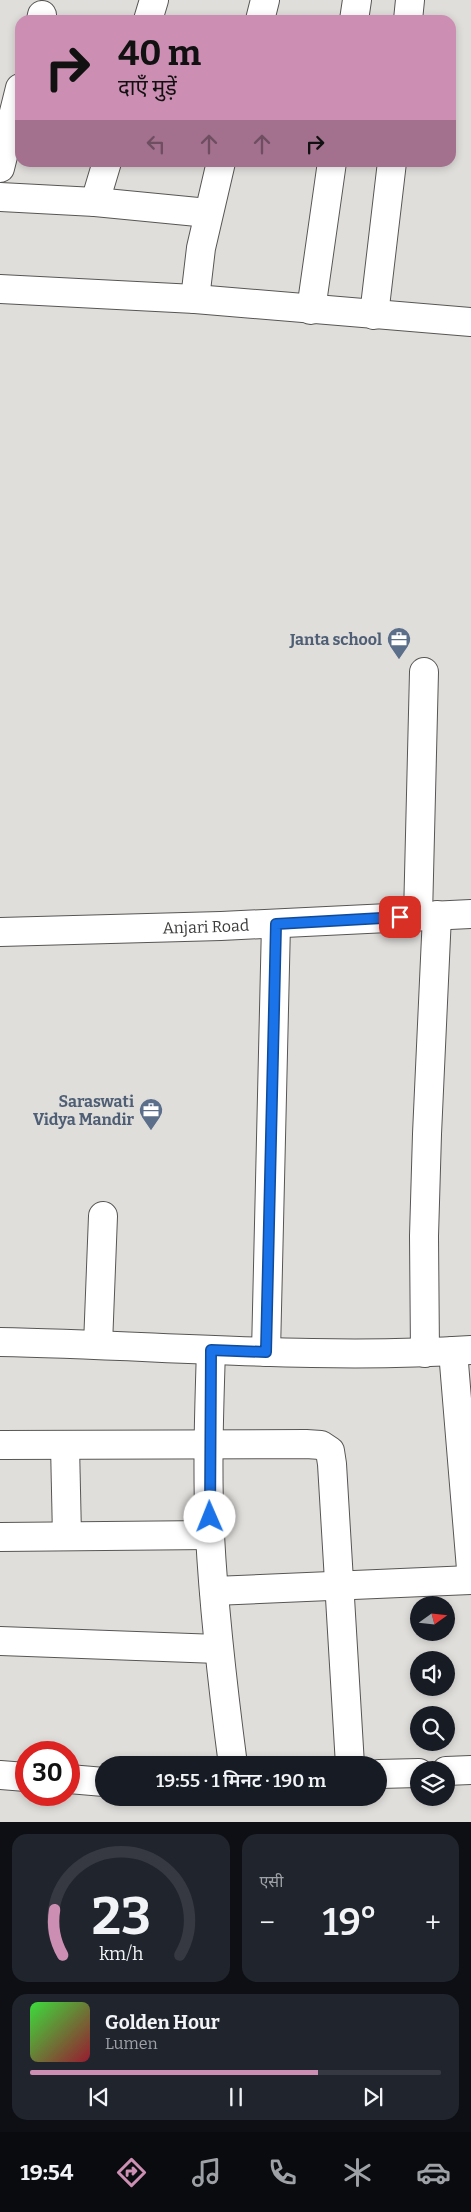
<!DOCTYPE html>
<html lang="hi">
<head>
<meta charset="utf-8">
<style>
	body { margin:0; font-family:Bitter,"Noto Sans Devanagari",serif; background:#20242c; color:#f1f3f6; height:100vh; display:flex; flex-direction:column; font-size:19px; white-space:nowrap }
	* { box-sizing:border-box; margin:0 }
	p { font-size:16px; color:#9ea1a6 }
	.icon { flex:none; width:28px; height:28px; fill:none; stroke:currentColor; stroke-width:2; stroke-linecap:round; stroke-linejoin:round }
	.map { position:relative; height:1822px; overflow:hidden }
	.drawer { display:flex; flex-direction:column; gap:12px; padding:12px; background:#0d0f14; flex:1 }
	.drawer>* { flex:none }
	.banner { position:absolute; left:15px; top:15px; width:441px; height:152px; border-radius:15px; box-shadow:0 2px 8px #0003; background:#cc8eb2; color:#111; overflow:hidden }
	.needle { width:32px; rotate:75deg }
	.controls { position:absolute; left:410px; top:1596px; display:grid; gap:10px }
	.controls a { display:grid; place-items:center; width:45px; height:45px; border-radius:50%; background:#171b24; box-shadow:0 2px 8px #0003; font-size:25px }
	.speed { position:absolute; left:15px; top:1741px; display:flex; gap:10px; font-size:25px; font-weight:700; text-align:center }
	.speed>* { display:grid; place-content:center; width:65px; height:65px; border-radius:50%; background:#171b24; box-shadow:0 2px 8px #0003; line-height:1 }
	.speed .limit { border:8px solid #d22; background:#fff; color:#111 }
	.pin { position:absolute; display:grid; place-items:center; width:42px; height:42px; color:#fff; margin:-21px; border-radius:10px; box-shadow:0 2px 8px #0006 }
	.me { position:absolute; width:55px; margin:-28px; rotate:359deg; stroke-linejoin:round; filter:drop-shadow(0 0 4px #0008) }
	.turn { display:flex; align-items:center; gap:18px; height:105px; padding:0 20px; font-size:22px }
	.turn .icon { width:65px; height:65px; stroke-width:2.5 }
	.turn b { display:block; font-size:35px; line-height:42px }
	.lanes { display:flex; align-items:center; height:48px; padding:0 20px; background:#0003; justify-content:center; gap:25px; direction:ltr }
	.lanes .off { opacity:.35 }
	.big { font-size:38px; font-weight:600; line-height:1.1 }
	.drawer .card { flex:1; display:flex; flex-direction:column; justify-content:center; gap:8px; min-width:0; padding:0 18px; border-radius:15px; background:#20242c }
	.drawer .dial { align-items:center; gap:0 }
	.dial svg { height:130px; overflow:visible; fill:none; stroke:#363941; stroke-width:7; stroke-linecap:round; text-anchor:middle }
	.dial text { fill:#f1f3f6; stroke:none }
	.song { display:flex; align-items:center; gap:15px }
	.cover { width:60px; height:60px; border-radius:8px; background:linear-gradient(135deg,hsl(120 70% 55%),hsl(350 70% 35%)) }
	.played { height:5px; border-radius:2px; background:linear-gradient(90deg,#cc8eb2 70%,#363941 70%) }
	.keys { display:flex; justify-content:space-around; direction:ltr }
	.heat { display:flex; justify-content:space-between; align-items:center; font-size:28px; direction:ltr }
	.drawer .tiles { flex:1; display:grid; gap:12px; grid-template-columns:1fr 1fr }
	.card:last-child { grid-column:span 2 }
	.trip { position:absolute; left:95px; top:1756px; width:292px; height:50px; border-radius:25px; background:#171b24; box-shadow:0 2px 8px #0003; font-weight:600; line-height:50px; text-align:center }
	.menu { display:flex; height:80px; justify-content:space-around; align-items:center; background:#090b0e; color:#9ea1a6 }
	.menu .icon { width:35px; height:35px }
	.menu .on { color:#cc8eb2 }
	.menu b { font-size:22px; color:#f1f3f6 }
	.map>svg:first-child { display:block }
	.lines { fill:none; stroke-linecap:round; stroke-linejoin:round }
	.minor-casing { stroke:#585654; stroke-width:30 }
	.minor { stroke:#fff; stroke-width:28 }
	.route-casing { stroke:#114b97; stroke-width:12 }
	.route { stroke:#1a73e8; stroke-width:9 }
	.labels { text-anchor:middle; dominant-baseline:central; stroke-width:5; stroke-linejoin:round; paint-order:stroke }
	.service-label { font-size:16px; font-weight:bold; fill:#4e5e75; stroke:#e0dedb; text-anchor:end }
	.street-label { font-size:16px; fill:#3a3a39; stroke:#e0dedb }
</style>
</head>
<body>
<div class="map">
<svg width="471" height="1822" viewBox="0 0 471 1822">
	<rect width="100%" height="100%" fill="#e0dedb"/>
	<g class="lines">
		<!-- minor casing -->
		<g class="minor-casing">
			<g id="minor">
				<polyline points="41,20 42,15"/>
				<polyline points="148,20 154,0"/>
				<polyline points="260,20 265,0"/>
				<polyline points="354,20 357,0"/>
				<polyline points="408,20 410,0"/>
				<polyline points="0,168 20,88"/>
				<polyline points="0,197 95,202 208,213"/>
				<polyline points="95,202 107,162"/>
				<polyline points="0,289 195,299 471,322"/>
				<polyline points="195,299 201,248 221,162"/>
				<polyline points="311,310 332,162"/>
				<polyline points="374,315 392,162"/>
				<polyline points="418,916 424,672"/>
				<path id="s1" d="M0,932L221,926L471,914"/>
				<path d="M0,1342C157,1345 314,1360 471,1350"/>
				<polyline points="98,1345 103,1216"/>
				<path d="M211,1350C209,1411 207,1473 210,1535C214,1612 223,1689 233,1765"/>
				<polyline points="453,1351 471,1569"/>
				<polyline points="266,1352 276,924"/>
				<polyline points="425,1353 424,1236 427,1134 437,915"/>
				<polyline points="0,1445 306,1444 321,1445 330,1451 332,1464 350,1765"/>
				<polyline points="65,1445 67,1536"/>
				<polyline points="0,1537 210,1535"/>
				<polyline points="214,1591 471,1580"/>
				<polyline points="0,1641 218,1649"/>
				<polyline points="446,1771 471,1770"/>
				<polyline points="379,1774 419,1773"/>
				<polyline points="0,1775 26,1777"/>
				<polyline points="69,1779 104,1782"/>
			</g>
		</g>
		<!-- minor -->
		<use href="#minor" class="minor"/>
	</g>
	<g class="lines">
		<!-- route casing -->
		<g class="route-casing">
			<polyline id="route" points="210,1517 211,1350 266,1352 276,924 400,917"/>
		</g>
		<!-- route -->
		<use href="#route" class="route"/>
	</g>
	<!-- icons -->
	<defs>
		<g id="office-pin" transform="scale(1.25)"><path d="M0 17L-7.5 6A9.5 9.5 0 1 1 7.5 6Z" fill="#5c6f8a" stroke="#e0dedb"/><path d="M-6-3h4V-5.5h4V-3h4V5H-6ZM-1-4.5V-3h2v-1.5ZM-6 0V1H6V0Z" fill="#fff"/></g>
	</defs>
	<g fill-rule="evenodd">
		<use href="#office-pin" x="399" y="639"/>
		<use href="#office-pin" x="151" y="1110"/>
	</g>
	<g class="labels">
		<!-- service labels -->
		<g class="service-label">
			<text x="382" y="639">Janta school</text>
			<text x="134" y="1101">Saraswati<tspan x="134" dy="18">Vidya Mandir</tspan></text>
		</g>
		<!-- street labels -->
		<g class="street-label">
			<text stroke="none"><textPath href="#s1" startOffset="206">Anjari Road</textPath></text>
		</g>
	</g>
</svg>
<div class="controls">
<a><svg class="needle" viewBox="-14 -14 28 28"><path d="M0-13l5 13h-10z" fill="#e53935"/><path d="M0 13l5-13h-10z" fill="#9ea1a6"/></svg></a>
<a><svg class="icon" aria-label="sound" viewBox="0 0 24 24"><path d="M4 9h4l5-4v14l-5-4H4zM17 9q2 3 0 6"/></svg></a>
<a><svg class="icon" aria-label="search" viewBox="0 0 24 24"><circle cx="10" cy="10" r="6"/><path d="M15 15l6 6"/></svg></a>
<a><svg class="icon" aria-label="layers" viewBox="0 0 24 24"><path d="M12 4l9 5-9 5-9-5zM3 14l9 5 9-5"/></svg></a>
</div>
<div class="speed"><div class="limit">30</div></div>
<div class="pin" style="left:400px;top:917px;background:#d93025"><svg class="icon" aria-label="arrive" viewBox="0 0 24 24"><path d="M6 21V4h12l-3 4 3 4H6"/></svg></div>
<svg class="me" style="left:210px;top:1517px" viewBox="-20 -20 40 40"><circle r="19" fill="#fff"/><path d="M0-13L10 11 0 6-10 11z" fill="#1a73e8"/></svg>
<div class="trip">19:55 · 1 मिनट · 190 m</div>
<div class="banner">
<div class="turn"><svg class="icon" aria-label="right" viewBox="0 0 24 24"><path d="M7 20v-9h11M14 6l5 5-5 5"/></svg><div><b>40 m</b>दाएँ मुड़ें</div></div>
<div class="lanes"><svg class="icon off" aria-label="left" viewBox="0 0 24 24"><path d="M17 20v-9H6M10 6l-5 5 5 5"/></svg><svg class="icon off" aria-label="ahead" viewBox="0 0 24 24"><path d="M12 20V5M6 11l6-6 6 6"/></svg><svg class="icon off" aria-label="ahead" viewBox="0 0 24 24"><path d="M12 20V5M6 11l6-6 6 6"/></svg><svg class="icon" aria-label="right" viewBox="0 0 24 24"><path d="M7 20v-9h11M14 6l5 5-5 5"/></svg></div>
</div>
</div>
<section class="drawer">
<div class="tiles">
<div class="card dial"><svg viewBox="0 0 100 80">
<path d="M14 69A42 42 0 1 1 86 69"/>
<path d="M14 69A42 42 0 0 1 9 41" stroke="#cc8eb2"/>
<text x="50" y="56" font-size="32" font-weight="700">23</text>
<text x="50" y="72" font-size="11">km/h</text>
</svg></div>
<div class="card"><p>एसी</p>
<div class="heat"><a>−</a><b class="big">19°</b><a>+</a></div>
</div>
<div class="card">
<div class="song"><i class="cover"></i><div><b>Golden Hour</b><p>Lumen</p></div></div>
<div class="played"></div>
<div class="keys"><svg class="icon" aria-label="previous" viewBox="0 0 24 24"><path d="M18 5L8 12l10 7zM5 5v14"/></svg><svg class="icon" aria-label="pause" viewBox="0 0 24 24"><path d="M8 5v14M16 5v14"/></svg><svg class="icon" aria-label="next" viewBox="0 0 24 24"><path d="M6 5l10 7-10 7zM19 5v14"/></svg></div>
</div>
</div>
</section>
<nav class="menu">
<b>19:54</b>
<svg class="icon on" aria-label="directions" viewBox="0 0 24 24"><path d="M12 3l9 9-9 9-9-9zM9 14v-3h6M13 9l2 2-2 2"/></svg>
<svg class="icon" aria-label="music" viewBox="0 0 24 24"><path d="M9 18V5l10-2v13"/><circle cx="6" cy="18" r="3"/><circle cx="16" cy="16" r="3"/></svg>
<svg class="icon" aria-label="phone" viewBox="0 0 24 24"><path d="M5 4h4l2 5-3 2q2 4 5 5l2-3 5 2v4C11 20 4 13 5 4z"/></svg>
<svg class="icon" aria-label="climate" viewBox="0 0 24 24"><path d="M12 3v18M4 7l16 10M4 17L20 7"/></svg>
<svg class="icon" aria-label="car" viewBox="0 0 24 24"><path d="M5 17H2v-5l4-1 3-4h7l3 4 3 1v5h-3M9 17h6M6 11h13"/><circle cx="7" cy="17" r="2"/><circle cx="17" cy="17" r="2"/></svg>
</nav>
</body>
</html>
